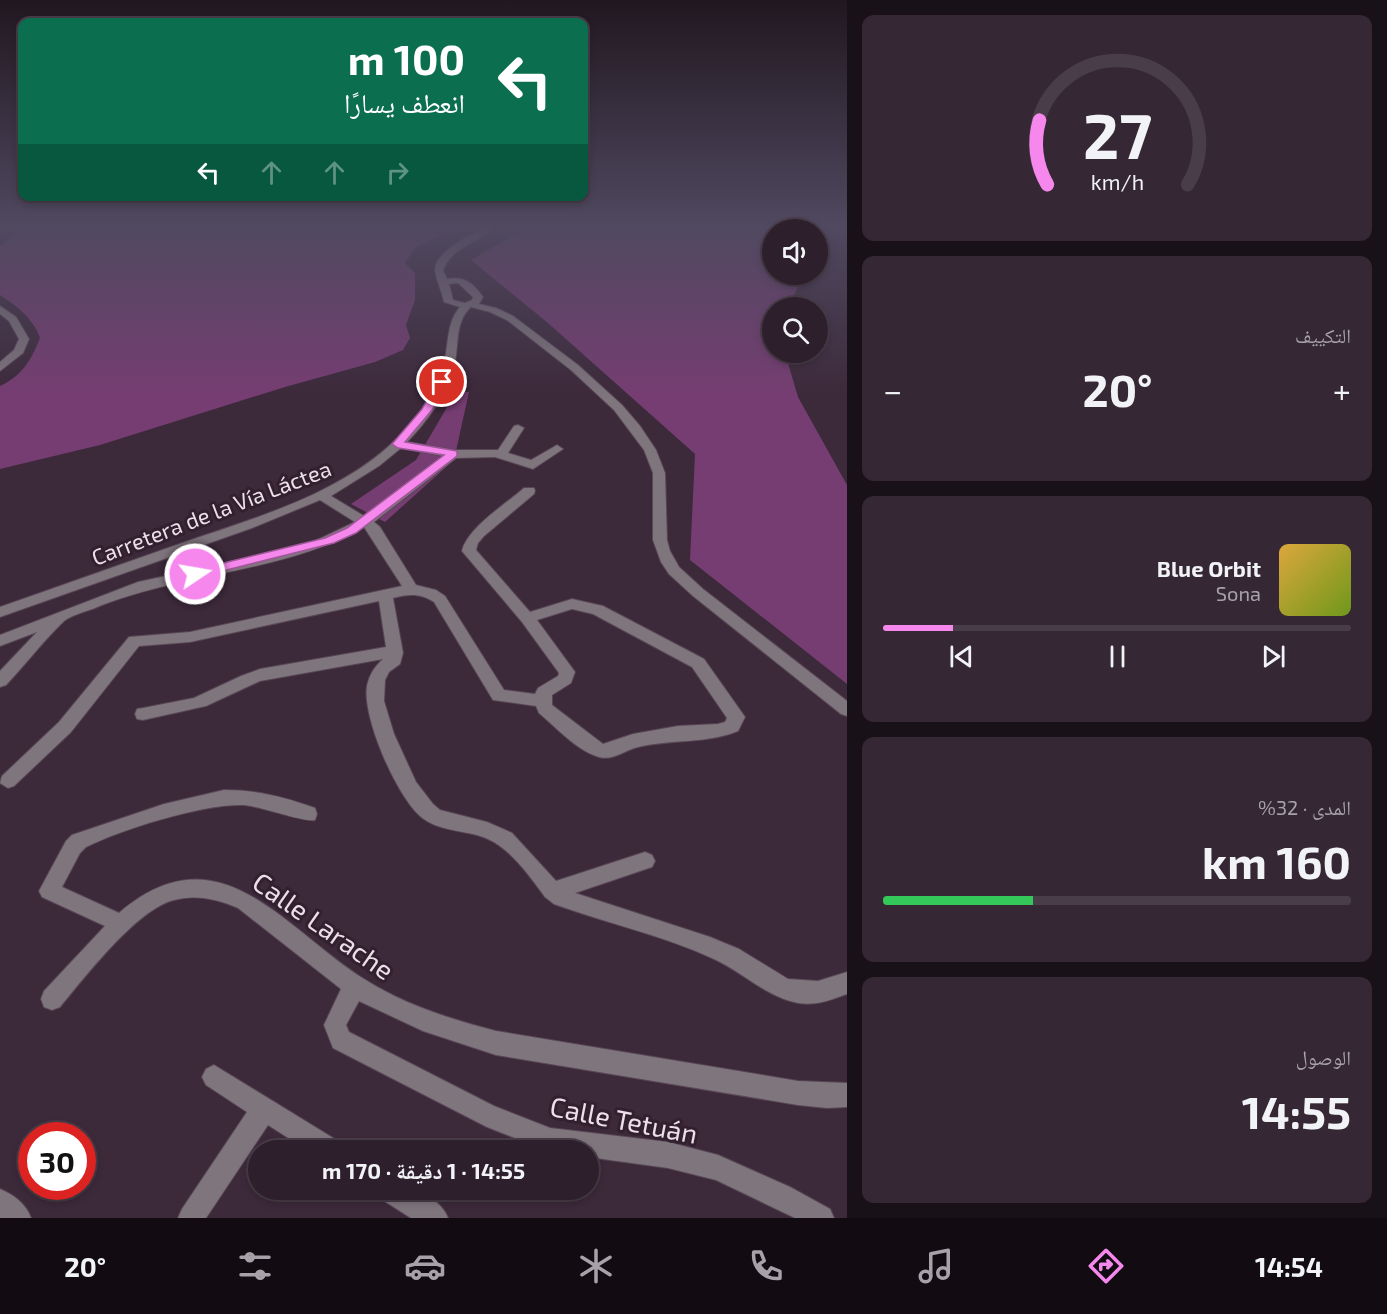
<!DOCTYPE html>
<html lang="ar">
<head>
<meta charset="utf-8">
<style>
	body { margin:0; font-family:"Exo 2","Noto Naskh Arabic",sans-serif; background:#352734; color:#f1f3f6; direction:rtl; height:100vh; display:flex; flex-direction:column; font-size:22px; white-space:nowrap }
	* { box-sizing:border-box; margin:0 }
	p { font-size:20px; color:#a7a2a9 }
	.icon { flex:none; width:33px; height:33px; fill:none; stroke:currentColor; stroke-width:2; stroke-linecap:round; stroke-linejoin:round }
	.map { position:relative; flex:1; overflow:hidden; direction:ltr }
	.drawer { display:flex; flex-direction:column; gap:15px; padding:15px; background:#191118; width:540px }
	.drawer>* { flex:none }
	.banner { position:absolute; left:18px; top:18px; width:570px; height:183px; border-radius:12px; box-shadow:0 3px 9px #0003,0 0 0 2px #483d48; direction:rtl; background:#0b6e4f; color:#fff; overflow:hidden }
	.tools { position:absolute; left:762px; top:219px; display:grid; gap:12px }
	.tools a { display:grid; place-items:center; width:66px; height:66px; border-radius:50%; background:#2d1f2c; box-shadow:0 3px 9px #0003,0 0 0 2px #483d48; font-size:30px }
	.speed { position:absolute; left:18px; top:1122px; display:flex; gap:12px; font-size:30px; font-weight:700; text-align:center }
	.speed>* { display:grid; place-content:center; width:78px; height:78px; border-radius:50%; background:#2d1f2c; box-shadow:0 3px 9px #0003,0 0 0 2px #483d48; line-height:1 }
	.speed .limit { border:9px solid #d22; background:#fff; color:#111 }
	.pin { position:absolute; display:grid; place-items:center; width:51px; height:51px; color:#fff; margin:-26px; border:3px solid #fff; border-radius:50%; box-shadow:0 2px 6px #0007 }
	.me { position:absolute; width:66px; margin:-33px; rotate:78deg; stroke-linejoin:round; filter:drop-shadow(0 0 4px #0008) }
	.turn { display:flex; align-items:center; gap:21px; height:126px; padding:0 24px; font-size:27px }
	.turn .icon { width:78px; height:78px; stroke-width:2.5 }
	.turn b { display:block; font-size:42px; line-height:51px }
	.lanes { display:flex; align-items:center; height:57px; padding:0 24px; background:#0003; justify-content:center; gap:30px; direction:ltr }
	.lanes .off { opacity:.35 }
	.big { font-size:45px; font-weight:700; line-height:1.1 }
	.drawer .card { flex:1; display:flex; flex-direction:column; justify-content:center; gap:9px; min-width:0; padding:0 21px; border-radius:12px; background:#352734 }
	.drawer .dial { align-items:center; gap:0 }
	.dial svg { height:156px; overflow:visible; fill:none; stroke:#483d48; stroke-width:7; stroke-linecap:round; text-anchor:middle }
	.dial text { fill:#f1f3f6; stroke:none }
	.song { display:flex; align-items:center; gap:18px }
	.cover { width:72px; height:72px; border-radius:9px; background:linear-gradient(135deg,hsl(40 70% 55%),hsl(80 70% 35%)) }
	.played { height:6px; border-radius:3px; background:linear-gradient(90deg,#f688ed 15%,#483d48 15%) }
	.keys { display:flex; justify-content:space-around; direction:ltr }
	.heat { display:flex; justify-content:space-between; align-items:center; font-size:33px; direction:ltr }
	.charge { height:9px; border-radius:4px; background:linear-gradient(90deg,#34c759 32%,#483d48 0) }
	.trip { position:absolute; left:248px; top:1140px; width:351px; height:60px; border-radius:30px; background:#2d1f2c; box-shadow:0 3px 9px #0003,0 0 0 2px #483d48; font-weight:700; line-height:60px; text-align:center; direction:rtl }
	.dock { display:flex; height:96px; justify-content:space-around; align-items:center; background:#120c12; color:#a7a2a9 }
	.dock .icon { width:42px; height:42px }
	.dock .on { color:#f688ed }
	.dock b { font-size:27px; color:#f1f3f6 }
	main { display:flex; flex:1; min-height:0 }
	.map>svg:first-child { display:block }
	.green { fill:#763d72 }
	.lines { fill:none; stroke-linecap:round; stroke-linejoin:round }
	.minor-casing { stroke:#584656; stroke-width:2 }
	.minor { fill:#7f757d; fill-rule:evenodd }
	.route { fill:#f688ed; stroke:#a0589a; stroke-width:1.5 }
	.labels { text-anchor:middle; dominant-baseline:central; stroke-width:6; stroke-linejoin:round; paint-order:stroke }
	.street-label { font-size:22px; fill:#ecdfea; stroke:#322030 }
	.near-street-label { font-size:27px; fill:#ecdfea; stroke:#322030 }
</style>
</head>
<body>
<main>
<section class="drawer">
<div class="card dial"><svg viewBox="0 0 100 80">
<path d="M14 69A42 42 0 1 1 86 69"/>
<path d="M14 69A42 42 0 0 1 10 36" stroke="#f688ed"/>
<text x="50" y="56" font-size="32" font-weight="700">27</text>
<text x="50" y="72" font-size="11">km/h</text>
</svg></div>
<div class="card"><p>التكييف</p>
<div class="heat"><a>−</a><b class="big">20°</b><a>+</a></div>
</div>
<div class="card">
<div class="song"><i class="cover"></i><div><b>Blue Orbit</b><p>Sona</p></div></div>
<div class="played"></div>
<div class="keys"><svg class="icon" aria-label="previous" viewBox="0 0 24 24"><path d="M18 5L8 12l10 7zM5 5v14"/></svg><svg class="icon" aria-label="pause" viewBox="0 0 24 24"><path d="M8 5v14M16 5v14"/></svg><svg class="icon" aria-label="next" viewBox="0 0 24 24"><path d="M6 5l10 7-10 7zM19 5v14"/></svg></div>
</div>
<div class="card"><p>المدى · 32%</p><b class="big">160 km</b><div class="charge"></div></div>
<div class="card"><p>الوصول</p><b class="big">14:55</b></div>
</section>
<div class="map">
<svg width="847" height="1218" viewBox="0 0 847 1218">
	<rect width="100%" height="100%" fill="#3c293a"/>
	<!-- green -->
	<g class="green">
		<path d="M11,228H456L416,247L405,263L415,273V300L406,325L410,338L403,350L375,362L285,387L100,445L0,469V386C23,375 31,360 40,338C33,318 17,306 0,295V246L16,233Z"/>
		<polygon points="525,228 826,228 818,247 818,230 772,230 772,274 804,275 788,307 772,308 772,352 785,353 798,397 847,485 847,684 690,560 695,454 548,323 471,260"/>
		<polygon points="456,392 469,392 454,460 385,522 351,504 416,460"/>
	</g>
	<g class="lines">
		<!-- minor casing -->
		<g class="minor-casing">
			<g id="minor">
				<path d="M485,228H495C477,243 453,246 443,270L447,279C465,276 473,283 483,297L479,304L496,308L513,316L578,365L622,405L640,426L656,450L665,473L667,540L670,551L679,567L703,589L847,701V716L841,714L693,596L669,574L661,562L653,540V473L644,450L614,410L571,370L507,320L490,312L471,307C453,323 460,350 453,370C444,397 427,422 407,442L453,450H498L514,426L518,425L524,428L508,453L531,460L557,445L563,449L533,469L495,457L456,458L374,522L380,527L416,585L436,590L445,596L504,690L535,694L538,688L558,676L559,673L522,622L462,551C467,528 506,504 524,488H534L535,491L534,494L484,536L478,543L476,550L530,612L572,599L603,606L704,659L745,717L738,731C707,744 671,739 638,747C625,750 613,761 599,757C576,750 557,728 539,713L536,706L493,700L434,602C420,593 409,594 393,598L403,653L400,664L389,672L385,680L384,701L394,734L416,782L433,804L440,810L487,822L512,833L556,881L645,852L652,855L655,861L652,867L575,893L710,937L739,949L788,979L818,981L847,972V994C831,1000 816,1006 798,1003C766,997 743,972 714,959C662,935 606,923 554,904L545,897C531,878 511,849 488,839C466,829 438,833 419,815C396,794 362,717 367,686C369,675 375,666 383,659L260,681L206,706L143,720L137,719L135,714L137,709L143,708L194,698L241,676L260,669L386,647L379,601L190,642L139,646L71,732L14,786L8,788L0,783L2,776L59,722L129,637L190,632L402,586L364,527C286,572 187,572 102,605C92,610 73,614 64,621C44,640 25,665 6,685L0,687V671L37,632L0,646V635L138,582L290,549L315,541L355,522L320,500L252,528L0,617V607C62,585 123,564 185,542C263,515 352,491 409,426C424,409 439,386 444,363C449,344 446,323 460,307L444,302C443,295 435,276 435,270C435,251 471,235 485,228ZM458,283L473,297L472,300L465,303L453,300L449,284ZM401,448L443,456L364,516L331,496L379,466ZM572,609L593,614L692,667L727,718L725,722L718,724L678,726L633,734L603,744L552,705V695L571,683L575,672L537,620Z"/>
				<polygon points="0,306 16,317 29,339 23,353 0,371 0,362 14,350 19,339 9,321 0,314"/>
				<path d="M224,790C257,790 284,797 315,808L317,814L315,820C305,823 261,806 243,805C202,804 123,829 86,847L80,853L62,887L119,913C219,827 283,928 364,979C405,1005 450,1019 496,1031L798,1081L847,1083V1107L827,1108L798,1105L496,1055L423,1031L359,1001L346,1025L349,1032L494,1106L550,1128L668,1142L718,1155L790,1187L830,1209L834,1218H795L716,1180L668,1168L588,1157V1150H545L487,1127L333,1048L324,1025L341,989L238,908C218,899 195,894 174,900C137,909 85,977 60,1007L52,1010L44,1007L41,999L44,991L105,926L42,897L39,891L66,841L72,835L164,804Z"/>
				<polygon points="214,1065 338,1141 342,1150 307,1150 268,1125 206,1218 178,1218 182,1209 247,1112 206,1085 202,1077 206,1069"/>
				<path d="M0,1189C14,1195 26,1204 31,1218H0Z"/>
				<path d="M377,1190C402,1187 437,1191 448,1218H411L381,1199Z"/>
			</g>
		</g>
		<!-- minor -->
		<use href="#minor" class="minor"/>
	</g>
	<!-- sky -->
	<linearGradient id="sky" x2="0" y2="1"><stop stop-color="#211720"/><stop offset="0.57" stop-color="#504960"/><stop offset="1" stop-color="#504960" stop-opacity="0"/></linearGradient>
	<rect width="847" height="398" fill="url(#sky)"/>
	<!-- route -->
	<polygon class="route" points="438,380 447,382 432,410 405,442 457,451 457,456 356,533 334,543 195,578 191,577 189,574 191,571 325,538 347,528 444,455 398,448 392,444 422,409"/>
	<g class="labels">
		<!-- street labels -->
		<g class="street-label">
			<text transform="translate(211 512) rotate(-21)">Carretera de la Vía Láctea</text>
		</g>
		<!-- near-street labels -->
		<g class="near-street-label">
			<text transform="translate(324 925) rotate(35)">Calle Larache</text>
			<text transform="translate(624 1119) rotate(11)">Calle Tetuán</text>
		</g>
	</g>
</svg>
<div class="tools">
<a><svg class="icon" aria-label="sound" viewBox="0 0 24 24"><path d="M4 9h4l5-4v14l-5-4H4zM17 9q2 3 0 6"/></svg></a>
<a><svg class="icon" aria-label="search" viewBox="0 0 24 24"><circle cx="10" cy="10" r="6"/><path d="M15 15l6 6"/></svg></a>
</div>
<div class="speed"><div class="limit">30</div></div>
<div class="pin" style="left:442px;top:382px;background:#d93025"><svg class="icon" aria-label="arrive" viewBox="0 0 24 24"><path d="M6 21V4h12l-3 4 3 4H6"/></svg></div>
<svg class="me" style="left:195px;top:574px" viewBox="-20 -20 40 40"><circle r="17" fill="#f688ed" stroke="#fff" stroke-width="3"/><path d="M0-11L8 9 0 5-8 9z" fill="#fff"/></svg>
<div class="trip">14:55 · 1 دقيقة · 170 m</div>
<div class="banner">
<div class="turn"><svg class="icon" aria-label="left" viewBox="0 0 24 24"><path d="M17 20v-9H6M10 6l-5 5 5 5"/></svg><div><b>100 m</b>انعطف يسارًا</div></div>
<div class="lanes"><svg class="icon" aria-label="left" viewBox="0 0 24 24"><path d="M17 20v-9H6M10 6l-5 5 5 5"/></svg><svg class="icon off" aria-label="ahead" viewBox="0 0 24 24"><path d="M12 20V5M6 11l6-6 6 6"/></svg><svg class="icon off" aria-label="ahead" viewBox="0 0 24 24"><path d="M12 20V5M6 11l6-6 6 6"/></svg><svg class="icon off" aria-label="right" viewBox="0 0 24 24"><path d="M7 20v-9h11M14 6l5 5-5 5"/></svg></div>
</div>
</div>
</main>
<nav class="dock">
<b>14:54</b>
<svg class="icon on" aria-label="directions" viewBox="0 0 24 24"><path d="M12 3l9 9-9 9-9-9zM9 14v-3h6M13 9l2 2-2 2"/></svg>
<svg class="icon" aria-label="music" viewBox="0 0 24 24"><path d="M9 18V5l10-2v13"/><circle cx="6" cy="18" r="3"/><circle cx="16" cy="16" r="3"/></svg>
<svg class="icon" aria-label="phone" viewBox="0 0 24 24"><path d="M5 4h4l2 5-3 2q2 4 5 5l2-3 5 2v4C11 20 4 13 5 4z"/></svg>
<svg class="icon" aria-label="climate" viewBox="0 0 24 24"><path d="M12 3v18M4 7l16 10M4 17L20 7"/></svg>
<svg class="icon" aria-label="car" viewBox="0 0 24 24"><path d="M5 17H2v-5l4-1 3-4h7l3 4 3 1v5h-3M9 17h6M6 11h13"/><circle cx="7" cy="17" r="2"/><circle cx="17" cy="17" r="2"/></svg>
<svg class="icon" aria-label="filters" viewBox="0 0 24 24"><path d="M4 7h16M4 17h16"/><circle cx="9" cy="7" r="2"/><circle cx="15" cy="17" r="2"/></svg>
<b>20°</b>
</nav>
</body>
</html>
